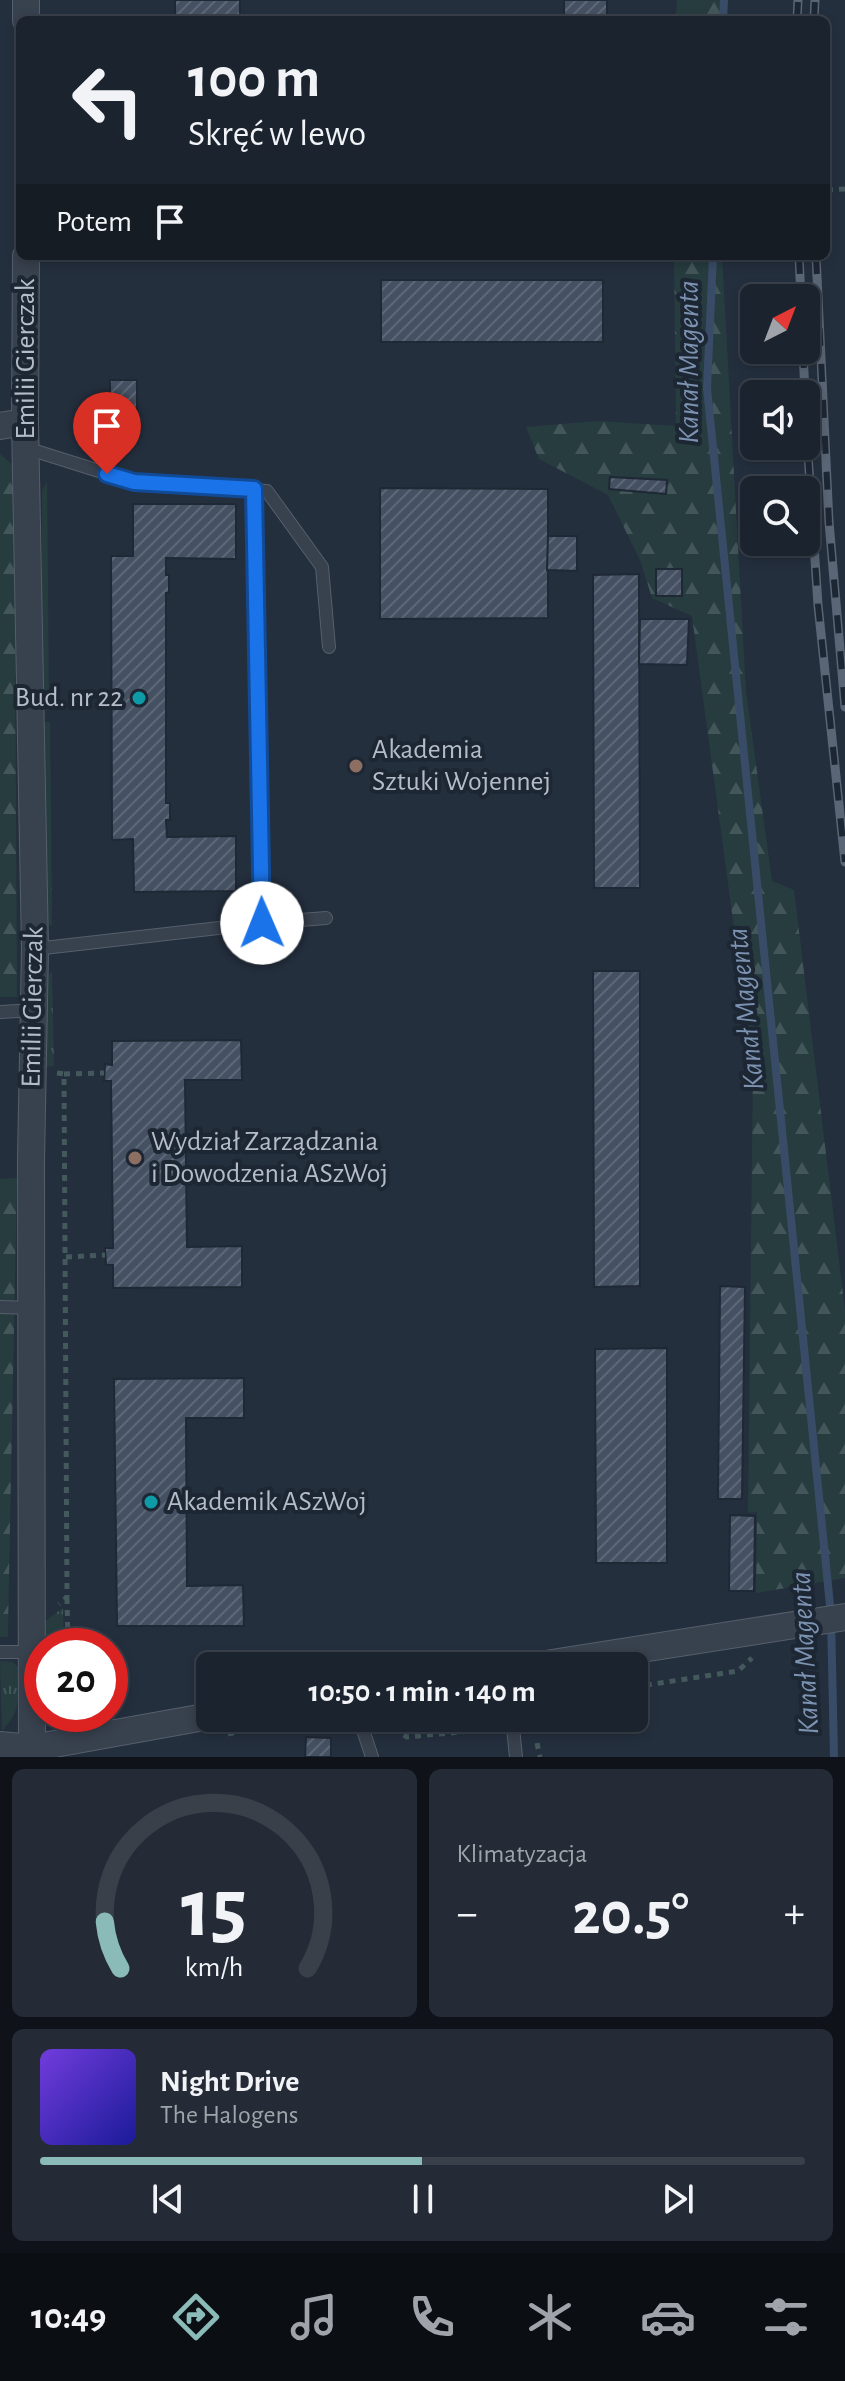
<!DOCTYPE html>
<html lang="pl">
<head>
<meta charset="utf-8">
<style>
	body { margin:0; font-family:"Alegreya Sans",sans-serif; background:#242b36; color:#f1f3f6; height:100vh; display:flex; flex-direction:column; font-size:30px; white-space:nowrap }
	* { box-sizing:border-box; margin:0 }
	p { font-size:26px; color:#a0a4aa }
	.icon { flex:none; width:44px; height:44px; fill:none; stroke:currentColor; stroke-width:2; stroke-linecap:round; stroke-linejoin:round }
	.map { position:relative; height:1757px; overflow:hidden }
	.sheet { display:flex; flex-direction:column; gap:12px; padding:12px; background:#0f1319; flex:1 }
	.sheet>* { flex:none }
	.top-card { position:absolute; left:16px; top:16px; width:814px; height:244px; border-radius:12px; box-shadow:0 4px 12px #0003,0 0 0 2px #39404a; background:#1b232e; color:#f1f3f6; overflow:hidden }
	.needle { width:52px; rotate:42deg }
	.fabs { position:absolute; left:740px; top:284px; display:grid; gap:16px }
	.fabs a { display:grid; place-items:center; width:80px; height:80px; border-radius:12px; background:#1b232e; box-shadow:0 4px 12px #0003,0 0 0 2px #39404a; font-size:40px }
	.speed { position:absolute; left:24px; top:1628px; display:flex; gap:16px; font-size:40px; font-weight:700; text-align:center }
	.speed>* { display:grid; place-content:center; width:104px; height:104px; border-radius:50%; background:#1b232e; box-shadow:0 4px 12px #0003,0 0 0 2px #39404a; line-height:1 }
	.speed .limit { border:12px solid #d22; background:#fff; color:#111 }
	.pin { position:absolute; display:grid; place-items:center; width:68px; height:68px; color:#fff; margin:-82px -34px; border-radius:50% 50% 50% 0; rotate:-45deg; box-shadow:0 0 8px #0007 }
	.pin .icon { rotate:45deg }
	.me { position:absolute; width:88px; margin:-44px; rotate:359deg; stroke-linejoin:round; filter:drop-shadow(0 0 6px #0008) }
	.turn { display:flex; align-items:center; gap:28px; height:168px; padding:0 40px; font-size:36px }
	.turn .icon { width:104px; height:104px; stroke-width:2.5 }
	.turn b { display:block; font-size:56px; line-height:68px }
	.then { display:flex; align-items:center; height:76px; padding:0 40px; background:#0003; gap:16px; font-size:30px }
	.big { font-size:60px; font-weight:700; line-height:1.1 }
	.sheet .card { flex:1; display:flex; flex-direction:column; justify-content:center; gap:12px; min-width:0; padding:0 28px; border-radius:12px; background:#242b36 }
	.sheet .dial { align-items:center; gap:0 }
	.dial svg { height:208px; overflow:visible; fill:none; stroke:#39404a; stroke-width:7; stroke-linecap:round; text-anchor:middle }
	.dial text { fill:#f1f3f6; stroke:none }
	.song { display:flex; align-items:center; gap:24px }
	.cover { width:96px; height:96px; border-radius:12px; background:linear-gradient(135deg,hsl(260 70% 55%),hsl(240 70% 35%)) }
	.played { height:8px; border-radius:4px; background:linear-gradient(90deg,#8bbbb9 50%,#39404a 50%) }
	.keys { display:flex; justify-content:space-around; direction:ltr }
	.heat { display:flex; justify-content:space-between; align-items:center; font-size:44px; direction:ltr }
	.sheet .tiles { flex:1; display:grid; gap:12px; grid-template-columns:1fr 1fr }
	.card:last-child { grid-column:span 2 }
	.trip { position:absolute; left:196px; top:1652px; width:452px; height:80px; border-radius:12px; background:#1b232e; box-shadow:0 4px 12px #0003,0 0 0 2px #39404a; font-weight:700; line-height:80px; text-align:center }
	.tab-bar { display:flex; height:128px; justify-content:space-around; align-items:center; background:#0b0e12; color:#a0a4aa }
	.tab-bar .icon { width:56px; height:56px }
	.tab-bar .selected { color:#8bbbb9 }
	.tab-bar b { font-size:36px; color:#f1f3f6 }
	.map>svg:first-child { display:block }
	.grass { fill:url(#grass-tufts) }
	.forest { fill:url(#forest-firs) }
	.lines { fill:none; stroke-linecap:round; stroke-linejoin:round }
	.stream { stroke:#394c67; stroke-width:8 }
	.building { fill:url(#building-hatch); stroke:#1f2835; stroke-width:2 }
	.service-casing { stroke:#565f6c; stroke-width:14 }
	.minor-casing { stroke:#565f6c; stroke-width:28 }
	.path { stroke:#44595c; stroke-width:5; stroke-dasharray:6 6; stroke-linecap:butt }
	.service { stroke:#38414e; stroke-width:12 }
	.minor { stroke:#38414e; stroke-width:26 }
	.rail-casing { stroke:#5a6575; stroke-width:9 }
	.rail { stroke:#1d2633; stroke-width:6; stroke-dasharray:18; stroke-linecap:butt }
	.route-casing { stroke:#114b97; stroke-width:20 }
	.route { stroke:#1a73e8; stroke-width:14 }
	.culture-dot { fill:#0f9aa8; stroke:#1d2633; stroke-width:3 }
	.education-dot { fill:#8d6e63; stroke:#1d2633; stroke-width:3 }
	.labels { text-anchor:middle; dominant-baseline:central; stroke-width:8; stroke-linejoin:round; paint-order:stroke }
	.street-label { font-size:28px; fill:#b4bcc9; stroke:#1d2633 }
	.poi-label { font-size:28px; fill:#b4bcc9; stroke:#1d2633; text-anchor:start }
	.water-label { font-size:30px; font-style:italic; fill:#7c92b1; stroke:#1d2633 }
</style>
</head>
<body>
<div class="map">
<svg width="845" height="1757" viewBox="0 0 845 1757">
	<defs>
		<pattern id="grass-tufts" width="24" height="20" patternUnits="userSpaceOnUse" patternTransform="scale(2)"><rect width="24" height="20" fill="#263c3f"/><path d="M3 7l-1-3M5 7V3M7 7l1-3M15 17l-1-3M17 17v-4M19 17l1-3" fill="none" stroke="#435659"/></pattern>
		<pattern id="forest-firs" width="22" height="20" patternUnits="userSpaceOnUse" patternTransform="scale(2)"><rect width="22" height="20" fill="#263c3f"/><path d="M5 1l3.5 6h-7zM16 11l3.5 6h-7z" fill="#435659"/></pattern>
		<pattern id="building-hatch" width="6" height="6" patternUnits="userSpaceOnUse" patternTransform="scale(2)"><rect width="6" height="6" fill="#455162"/><path d="M-1 1l2-2M0 6l6-6M5 7l2-2" fill="none" stroke="#5d6877"/></pattern>
	</defs>
	<rect width="100%" height="100%" fill="#242f3e"/>
	<!-- grass -->
	<g class="grass">
		<polygon points="47,482 49,711 42,707 42,490"/>
		<polygon points="44,722 50,722 52,926 46,923 42,725"/>
		<polygon points="52,971 54,1066 43,1067 44,981"/>
		<polygon points="63,1608 64,1646 45,1646 44,1622"/>
		<path d="M0,1661L12,1662L19,1667C19,1692 22,1712 2,1730Z"/>
		<path d="M49,1714H75L79,1724C65,1728 58,1726 49,1714Z"/>
	</g>
	<!-- forest -->
	<g class="forest">
		<polygon points="677,0 723,0 723,20 676,20"/>
		<polygon points="674,256 722,256 746,692 772,881 794,890 845,1310 845,1578 756,1593 757,1512 748,1513 753,1069 692,616 652,598 640,560 608,495 539,459 526,427 598,421 676,426"/>
		<polygon points="0,454 14,466 17,997 0,997"/>
		<polygon points="17,1178 8,1627 8,1637 0,1637 0,1179"/>
	</g>
	<g class="lines">
		<!-- stream -->
		<g class="stream">
			<polyline points="723,20 724,0"/>
			<polyline points="713,256 707,388 831,1615 834,1757"/>
		</g>
	</g>
	<!-- building -->
	<g class="building">
		<rect x="175" y="0" width="65" height="20"/>
		<rect x="564" y="0" width="43" height="20"/>
		<rect x="110" y="18" width="38" height="2"/>
		<rect x="381" y="280" width="222" height="62"/>
		<polygon points="110,380 137,380 137,409 110,408"/>
		<polygon points="610,477 667,480 666,494 609,489"/>
		<polygon points="380,488 548,489 548,618 380,619"/>
		<polygon points="133,504 236,504 236,559 166,558 166,575 169,575 169,593 166,593 166,803 170,803 170,820 166,820 167,837 236,836 236,891 134,892 133,839 112,840 111,556 133,556"/>
		<polygon points="548,536 577,536 577,571 547,570"/>
		<rect x="656" y="569" width="26" height="27"/>
		<polygon points="639,574 640,888 594,888 593,575"/>
		<polygon points="640,619 689,619 687,665 639,664"/>
		<polygon points="593,971 640,971 640,1286 594,1287"/>
		<polygon points="241,1040 242,1080 185,1080 187,1247 242,1246 242,1287 113,1288 113,1265 106,1265 105,1248 113,1248 111,1081 104,1081 105,1064 112,1065 112,1041"/>
		<polygon points="720,1286 745,1287 742,1499 718,1499"/>
		<polygon points="667,1348 667,1563 596,1563 595,1349"/>
		<polygon points="244,1378 244,1418 186,1418 187,1586 243,1585 244,1626 117,1626 114,1379"/>
		<polygon points="730,1515 755,1516 754,1591 729,1591"/>
		<polygon points="306,1737 331,1738 331,1757 305,1757"/>
	</g>
	<g class="lines">
		<!-- service casing -->
		<g class="service-casing">
			<g id="service">
				<polyline points="26,448 134,482 267,491 322,567 329,647"/>
				<polyline points="254,489 262,923"/>
				<polyline points="35,949 262,923 326,918"/>
				<polyline points="0,1012 35,1010"/>
				<polyline points="0,1307 32,1308"/>
				<polyline points="0,1652 30,1652"/>
				<polyline points="359,1718 372,1757"/>
				<polyline points="512,1718 516,1757"/>
			</g>
		</g>
		<!-- minor casing -->
		<g class="minor-casing">
			<g id="minor">
				<polyline points="26,20 26,0"/>
				<polyline points="26,256 25,422 35,949 31,1160 32,1757"/>
				<polyline points="0,426 25,422"/>
				<polyline points="533,1666 845,1617"/>
				<polyline points="0,1745 32,1748 210,1716"/>
			</g>
		</g>
		<!-- path -->
		<g class="path">
			<polyline points="827,190 845,189"/>
			<polyline points="57,1073 64,1074 67,1597 59,1604"/>
			<polyline points="64,1074 104,1073"/>
			<polyline points="66,1257 105,1255"/>
			<polyline points="67,1598 68,1646"/>
			<polyline points="634,1687 738,1671 752,1658"/>
			<polyline points="382,1726 388,1726 407,1737 471,1731 484,1718"/>
			<polyline points="228,1734 286,1722 344,1728"/>
			<polyline points="537,1743 540,1757"/>
		</g>
		<!-- service -->
		<use href="#service" class="service"/>
		<!-- minor -->
		<use href="#minor" class="minor"/>
		<!-- rail casing -->
		<g class="rail-casing">
			<g id="rail">
				<polyline points="797,20 798,0"/>
				<polyline points="814,20 815,0"/>
				<polyline points="799,256 801,298"/>
				<polyline points="816,256 829,522 845,707"/>
				<polyline points="803,350 805,394"/>
				<polyline points="806,424 818,605 845,862"/>
			</g>
		</g>
		<!-- rail -->
		<use href="#rail" class="rail"/>
	</g>
	<g class="lines">
		<!-- route casing -->
		<g class="route-casing">
			<polyline id="route" points="107,474 134,482 254,489 262,923"/>
		</g>
		<!-- route -->
		<use href="#route" class="route"/>
	</g>
	<!-- markers -->
	<g class="culture-dot">
		<circle cx="139" cy="698" r="8"/>
		<circle cx="151" cy="1502" r="8"/>
	</g>
	<g class="education-dot">
		<circle cx="356" cy="766" r="8"/>
		<circle cx="135" cy="1158" r="8"/>
	</g>
	<g class="labels">
		<!-- street labels -->
		<g class="street-label">
			<text transform="translate(26 359) rotate(-90)">Emilii Gierczak</text>
			<text transform="translate(33 1007) rotate(-89)">Emilii Gierczak</text>
		</g>
		<!-- poi labels -->
		<g class="poi-label">
			<text x="123" y="698" text-anchor="end">Bud. nr 22</text>
			<text x="372" y="750">Akademia<tspan x="372" dy="32">Sztuki Wojennej</tspan></text>
			<text x="151" y="1142">Wydział Zarządzania<tspan x="151" dy="32">i Dowodzenia ASzWoj</tspan></text>
			<text x="167" y="1502">Akademik ASzWoj</text>
		</g>
		<!-- water labels -->
		<g class="water-label">
			<text transform="translate(689 362) rotate(-90)">Kanał Magenta</text>
			<text transform="translate(746 1009) rotate(-96)">Kanał Magenta</text>
			<text transform="translate(805 1653) rotate(-93)">Kanał Magenta</text>
		</g>
	</g>
</svg>
<div class="fabs">
<a><svg class="needle" viewBox="-14 -14 28 28"><path d="M0-13l5 13h-10z" fill="#e53935"/><path d="M0 13l5-13h-10z" fill="#a0a4aa"/></svg></a>
<a><svg class="icon" aria-label="sound" viewBox="0 0 24 24"><path d="M4 9h4l5-4v14l-5-4H4zM17 9q2 3 0 6"/></svg></a>
<a><svg class="icon" aria-label="search" viewBox="0 0 24 24"><circle cx="10" cy="10" r="6"/><path d="M15 15l6 6"/></svg></a>
</div>
<div class="speed"><div class="limit">20</div></div>
<div class="pin" style="left:107px;top:474px;background:#d93025"><svg class="icon" aria-label="arrive" viewBox="0 0 24 24"><path d="M6 21V4h12l-3 4 3 4H6"/></svg></div>
<svg class="me" style="left:262px;top:923px" viewBox="-20 -20 40 40"><circle r="19" fill="#fff"/><path d="M0-13L10 11 0 6-10 11z" fill="#1a73e8"/></svg>
<div class="trip">10:50 · 1 min · 140 m</div>
<div class="top-card">
<div class="turn"><svg class="icon" aria-label="left" viewBox="0 0 24 24"><path d="M17 20v-9H6M10 6l-5 5 5 5"/></svg><div><b>100 m</b>Skręć w lewo</div></div>
<div class="then">Potem<svg class="icon" aria-label="arrive" viewBox="0 0 24 24"><path d="M6 21V4h12l-3 4 3 4H6"/></svg></div>
</div>
</div>
<section class="sheet">
<div class="tiles">
<div class="card dial"><svg viewBox="0 0 100 80">
<path d="M14 69A42 42 0 1 1 86 69"/>
<path d="M14 69A42 42 0 0 1 8 51" stroke="#8bbbb9"/>
<text x="50" y="56" font-size="32" font-weight="700">15</text>
<text x="50" y="72" font-size="11">km/h</text>
</svg></div>
<div class="card"><p>Klimatyzacja</p>
<div class="heat"><a>−</a><b class="big">20.5°</b><a>+</a></div>
</div>
<div class="card">
<div class="song"><i class="cover"></i><div><b>Night Drive</b><p>The Halogens</p></div></div>
<div class="played"></div>
<div class="keys"><svg class="icon" aria-label="previous" viewBox="0 0 24 24"><path d="M18 5L8 12l10 7zM5 5v14"/></svg><svg class="icon" aria-label="pause" viewBox="0 0 24 24"><path d="M8 5v14M16 5v14"/></svg><svg class="icon" aria-label="next" viewBox="0 0 24 24"><path d="M6 5l10 7-10 7zM19 5v14"/></svg></div>
</div>
</div>
</section>
<nav class="tab-bar">
<b>10:49</b>
<svg class="icon selected" aria-label="directions" viewBox="0 0 24 24"><path d="M12 3l9 9-9 9-9-9zM9 14v-3h6M13 9l2 2-2 2"/></svg>
<svg class="icon" aria-label="music" viewBox="0 0 24 24"><path d="M9 18V5l10-2v13"/><circle cx="6" cy="18" r="3"/><circle cx="16" cy="16" r="3"/></svg>
<svg class="icon" aria-label="phone" viewBox="0 0 24 24"><path d="M5 4h4l2 5-3 2q2 4 5 5l2-3 5 2v4C11 20 4 13 5 4z"/></svg>
<svg class="icon" aria-label="climate" viewBox="0 0 24 24"><path d="M12 3v18M4 7l16 10M4 17L20 7"/></svg>
<svg class="icon" aria-label="car" viewBox="0 0 24 24"><path d="M5 17H2v-5l4-1 3-4h7l3 4 3 1v5h-3M9 17h6M6 11h13"/><circle cx="7" cy="17" r="2"/><circle cx="17" cy="17" r="2"/></svg>
<svg class="icon" aria-label="filters" viewBox="0 0 24 24"><path d="M4 7h16M4 17h16"/><circle cx="9" cy="7" r="2"/><circle cx="15" cy="17" r="2"/></svg>
</nav>
</body>
</html>
